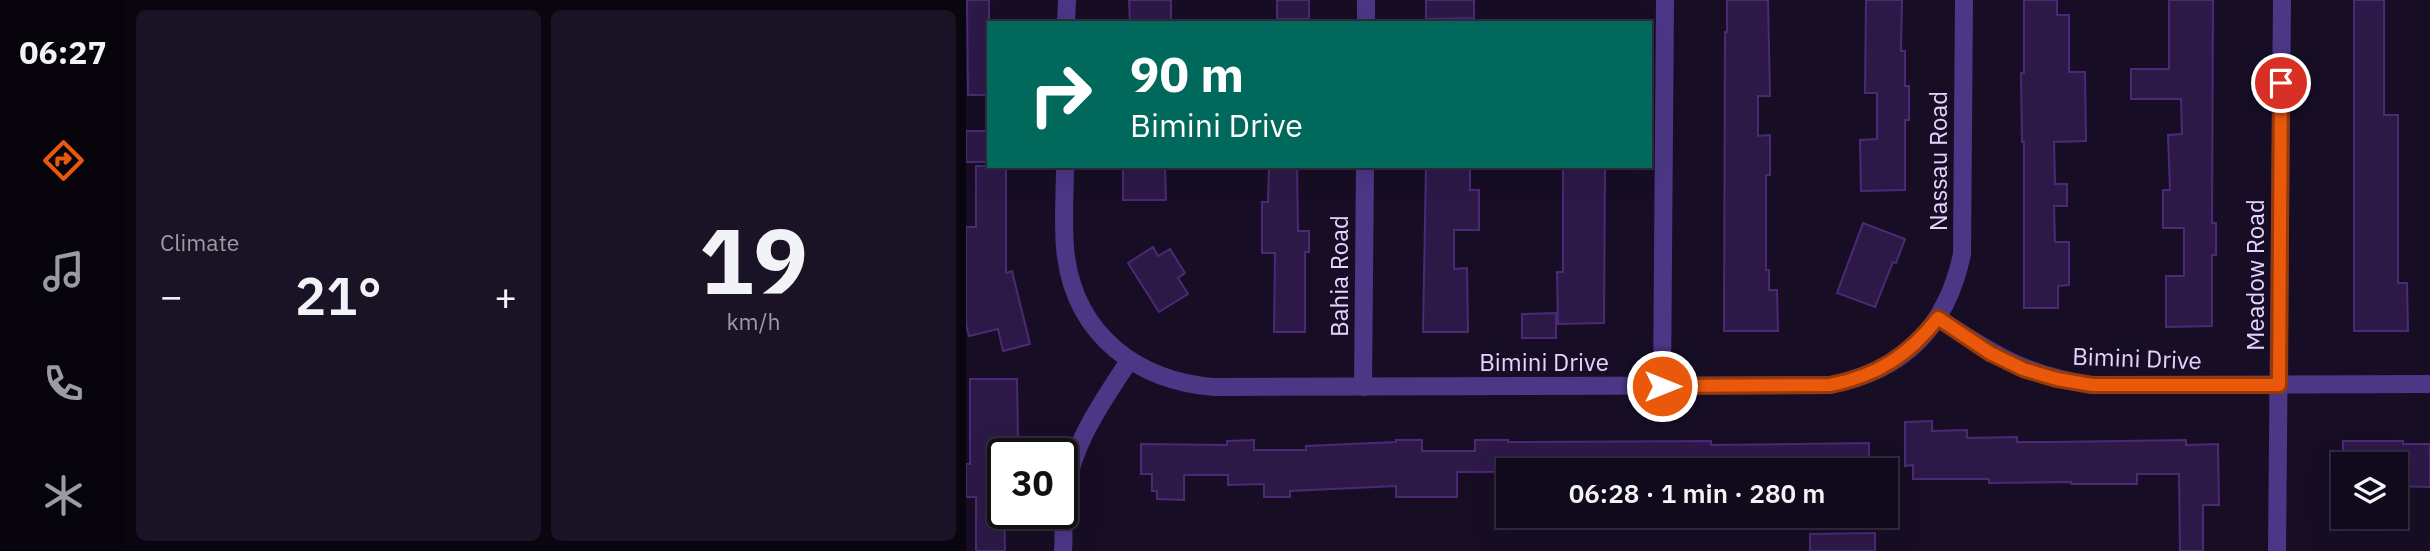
<!DOCTYPE html>
<html lang="en">
<head>
<meta charset="utf-8">
<style>
	body { margin:0; font-family:"IBM Plex Sans",sans-serif; background:#1a1325; color:#f1f3f6; height:100vh; display:flex; flex-direction:column; font-size:26px; white-space:nowrap }
	* { box-sizing:border-box; margin:0 }
	p { font-size:23px; color:#9c9aa3 }
	.icon { flex:none; width:38px; height:38px; fill:none; stroke:currentColor; stroke-width:2; stroke-linecap:round; stroke-linejoin:round }
	.map { position:relative; flex:1; overflow:hidden }
	.drawer { display:flex; flex-direction:column; gap:10px; padding:10px; background:#09060f; width:840px }
	.drawer>* { flex:none }
	.top-card { position:absolute; left:21px; top:21px; width:665px; height:147px; border-radius:0px; box-shadow:0 7px 28px #0002,0 0 0 2px #302b3b; background:#00695c; color:#fff; overflow:hidden }
	.fabs { position:absolute; left:1365px; top:452px; display:grid; gap:14px }
	.fabs a { display:grid; place-items:center; width:77px; height:77px; border-radius:0px; background:#110a1c; box-shadow:0 7px 28px #0002,0 0 0 2px #302b3b; font-size:35px }
	.speed { position:absolute; left:21px; top:438px; display:flex; gap:14px; font-size:35px; font-weight:700; text-align:center }
	.speed>* { display:grid; place-content:center; width:91px; height:91px; border-radius:50%; background:#110a1c; box-shadow:0 7px 28px #0002,0 0 0 2px #302b3b; line-height:1 }
	.speed .limit { border:4px solid #111; border-radius:10px; background:#fff; color:#111 }
	.pin { position:absolute; display:grid; place-items:center; width:60px; height:60px; color:#fff; margin:-30px; border:4px solid #fff; border-radius:50%; box-shadow:0 2px 7px #0007 }
	.me { position:absolute; width:77px; margin:-38px; rotate:90deg; stroke-linejoin:round; filter:drop-shadow(0 0 5px #0008) }
	.turn { display:flex; align-items:center; gap:24px; height:147px; padding:0 28px; font-size:32px }
	.turn .icon { width:91px; height:91px; stroke-width:2.5 }
	.turn b { display:block; font-size:49px; line-height:60px }
	.big { font-size:52px; font-weight:600; line-height:1.1 }
	.drawer .widget { flex:1; display:flex; flex-direction:column; justify-content:center; gap:10px; min-width:0; padding:0 24px; border-radius:10px; background:#1a1325 }
	.drawer .dial { align-items:center; gap:0 }
	.dial b { font-size:91px; line-height:1 }
	.heat { display:flex; justify-content:space-between; align-items:center; font-size:38px; direction:ltr }
	.drawer .tiles { flex:1; display:grid; gap:10px; grid-template-columns:repeat(2,1fr) }
	.trip { position:absolute; left:530px; top:458px; width:402px; height:70px; border-radius:0px; background:#110a1c; box-shadow:0 7px 28px #0002,0 0 0 2px #302b3b; font-weight:600; line-height:70px; text-align:center }
	main { display:flex; flex:1; min-height:0 }
	.dock { display:flex; flex-direction:column; width:126px; justify-content:space-around; align-items:center; background:#07040b; color:#9c9aa3 }
	.dock .icon { width:49px; height:49px }
	.dock .current { color:#ea580c }
	.dock b { font-size:32px; color:#f1f3f6 }
	.map>svg:first-child { display:block }
	.building { fill:#2d1948; stroke:#4a2a75; stroke-width:2 }
	.lines { fill:none; stroke-linecap:round; stroke-linejoin:round }
	.minor { stroke:#4c3787; stroke-width:18 }
	.route-casing { stroke:#983908; stroke-width:18 }
	.route { stroke:#ea580c; stroke-width:12 }
	.labels { text-anchor:middle; dominant-baseline:central; stroke-width:7; stroke-linejoin:round; paint-order:stroke }
	.street-label { font-size:24px; fill:#e2d3ff; stroke:#170e26 }
</style>
</head>
<body>
<main>
<nav class="dock">
<b>06:27</b>
<svg class="icon current" aria-label="directions" viewBox="0 0 24 24"><path d="M12 3l9 9-9 9-9-9zM9 14v-3h6M13 9l2 2-2 2"/></svg>
<svg class="icon" aria-label="music" viewBox="0 0 24 24"><path d="M9 18V5l10-2v13"/><circle cx="6" cy="18" r="3"/><circle cx="16" cy="16" r="3"/></svg>
<svg class="icon" aria-label="phone" viewBox="0 0 24 24"><path d="M5 4h4l2 5-3 2q2 4 5 5l2-3 5 2v4C11 20 4 13 5 4z"/></svg>
<svg class="icon" aria-label="climate" viewBox="0 0 24 24"><path d="M12 3v18M4 7l16 10M4 17L20 7"/></svg>
</nav>
<section class="drawer">
<div class="tiles">
<div class="widget"><p>Climate</p>
<div class="heat"><a>−</a><b class="big">21°</b><a>+</a></div>
</div>
<div class="widget dial"><b>19</b><p>km/h</p></div>
</div>
</section>
<div class="map">
<svg width="1464" height="551" viewBox="0 0 1464 551">
	<rect width="100%" height="100%" fill="#170e26"/>
	<!-- building -->
	<g class="building">
		<polygon points="1,0 23,0 23,95 2,95"/>
		<polygon points="163,0 205,0 205,23 164,23"/>
		<rect x="311" y="0" width="32" height="19"/>
		<polygon points="460,0 508,0 508,18 460,19"/>
		<polygon points="761,0 802,0 804,96 792,96 792,136 804,135 804,175 800,175 800,270 803,270 803,290 811,290 812,331 758,331 759,32 761,32"/>
		<polygon points="900,0 936,0 935,51 939,51 939,86 943,86 943,120 939,120 939,190 895,191 894,140 911,139 911,93 899,93"/>
		<polygon points="1058,0 1091,0 1091,15 1103,15 1103,72 1119,72 1120,141 1088,142 1089,184 1101,184 1101,206 1088,206 1089,242 1103,242 1103,285 1092,286 1092,308 1058,308 1058,142 1056,142 1055,73 1058,73"/>
		<polygon points="1203,0 1247,0 1246,223 1250,223 1250,255 1246,255 1246,326 1200,327 1200,276 1218,276 1218,228 1197,228 1197,190 1204,190 1202,135 1216,134 1215,99 1165,99 1165,69 1203,69"/>
		<polygon points="1388,0 1418,0 1418,115 1432,115 1432,283 1441,283 1442,331 1388,331"/>
		<rect x="0" y="131" width="23" height="31"/>
		<polygon points="10,166 40,166 40,273 46,271 64,344 37,351 32,329 3,336 0,325 0,227 10,227"/>
		<polygon points="168,166 199,166 200,200 157,200 157,168"/>
		<polygon points="303,166 331,166 332,231 343,231 343,252 339,252 339,332 308,332 309,253 296,253 296,202 302,202"/>
		<polygon points="460,166 504,166 504,190 513,190 513,230 488,230 488,269 501,268 502,332 457,332"/>
		<polygon points="597,166 639,166 638,323 592,324 591,272 597,272"/>
		<polygon points="897,223 939,239 930,263 927,262 909,307 871,293"/>
		<polygon points="187,247 192,256 204,249 219,273 212,278 222,294 193,312 162,263"/>
		<polygon points="590,313 590,338 556,338 556,314"/>
		<polygon points="4,379 51,379 52,440 37,440 39,551 10,551 10,497 0,497 0,464 4,464"/>
		<polygon points="966,421 966,431 1001,430 1001,438 1051,437 1051,442 1086,442 1220,440 1220,445 1252,444 1253,505 1237,505 1237,551 1214,551 1213,474 1171,474 1171,484 1105,484 1105,482 1023,483 1023,479 947,479 947,465 939,466 939,422"/>
		<polygon points="288,440 288,450 340,450 340,446 430,442 430,440 456,440 456,451 509,451 509,440 542,440 542,442 745,441 745,445 903,443 903,471 491,472 491,497 430,497 430,486 324,491 324,497 298,497 298,484 262,485 262,475 218,475 218,500 191,499 191,491 186,491 186,474 175,474 175,444 261,445 261,441"/>
		<polygon points="1377,441 1437,441 1437,444 1464,444 1464,487 1430,486 1430,464 1377,464"/>
		<polygon points="909,533 909,551 844,551 844,534"/>
	</g>
	<g class="lines">
		<!-- minor -->
		<g class="minor">
			<polyline points="100,23 101,0"/>
			<polyline points="400,23 400,0"/>
			<path d="M99,166C99,196 96,228 100,257C111,336 172,381 248,387L864,385C937,371 981,327 996,254L998,0"/>
			<path d="M972,318C1028,355 1059,375 1126,385L1464,384"/>
			<polyline points="696,386 699,0"/>
			<polyline points="397,387 399,166"/>
			<path d="M97,551C98,537 97,522 98,508C101,451 133,406 163,361"/>
			<polyline points="1311,551 1316,0"/>
		</g>
	</g>
	<g class="lines">
		<!-- route casing -->
		<g class="route-casing">
			<path id="route" d="M696,386L864,385C911,376 943,355 972,318L1024,353L1057,369L1091,379L1126,385H1313L1315,83"/>
		</g>
		<!-- route -->
		<use href="#route" class="route"/>
	</g>
	<g class="labels">
		<!-- street labels -->
		<g class="street-label">
			<text transform="translate(972 161) rotate(-90)">Nassau Road</text>
			<text transform="translate(1289 275) rotate(-90)">Meadow Road</text>
			<text transform="translate(373 276) rotate(-90)">Bahia Road</text>
			<text transform="translate(1171 358) rotate(2)">Bimini Drive</text>
			<text x="578" y="362">Bimini Drive</text>
		</g>
	</g>
</svg>
<div class="fabs">
<a><svg class="icon" aria-label="layers" viewBox="0 0 24 24"><path d="M12 4l9 5-9 5-9-5zM3 14l9 5 9-5"/></svg></a>
</div>
<div class="speed"><div class="limit">30</div></div>
<div class="pin" style="left:1315px;top:83px;background:#d93025"><svg class="icon" aria-label="arrive" viewBox="0 0 24 24"><path d="M6 21V4h12l-3 4 3 4H6"/></svg></div>
<svg class="me" style="left:696px;top:386px" viewBox="-20 -20 40 40"><circle r="17" fill="#ea580c" stroke="#fff" stroke-width="3"/><path d="M0-11L8 9 0 5-8 9z" fill="#fff"/></svg>
<div class="trip">06:28 · 1 min · 280 m</div>
<div class="top-card">
<div class="turn"><svg class="icon" aria-label="right" viewBox="0 0 24 24"><path d="M7 20v-9h11M14 6l5 5-5 5"/></svg><div><b>90 m</b>Bimini Drive</div></div>
</div>
</div>
</main>
</body>
</html>
